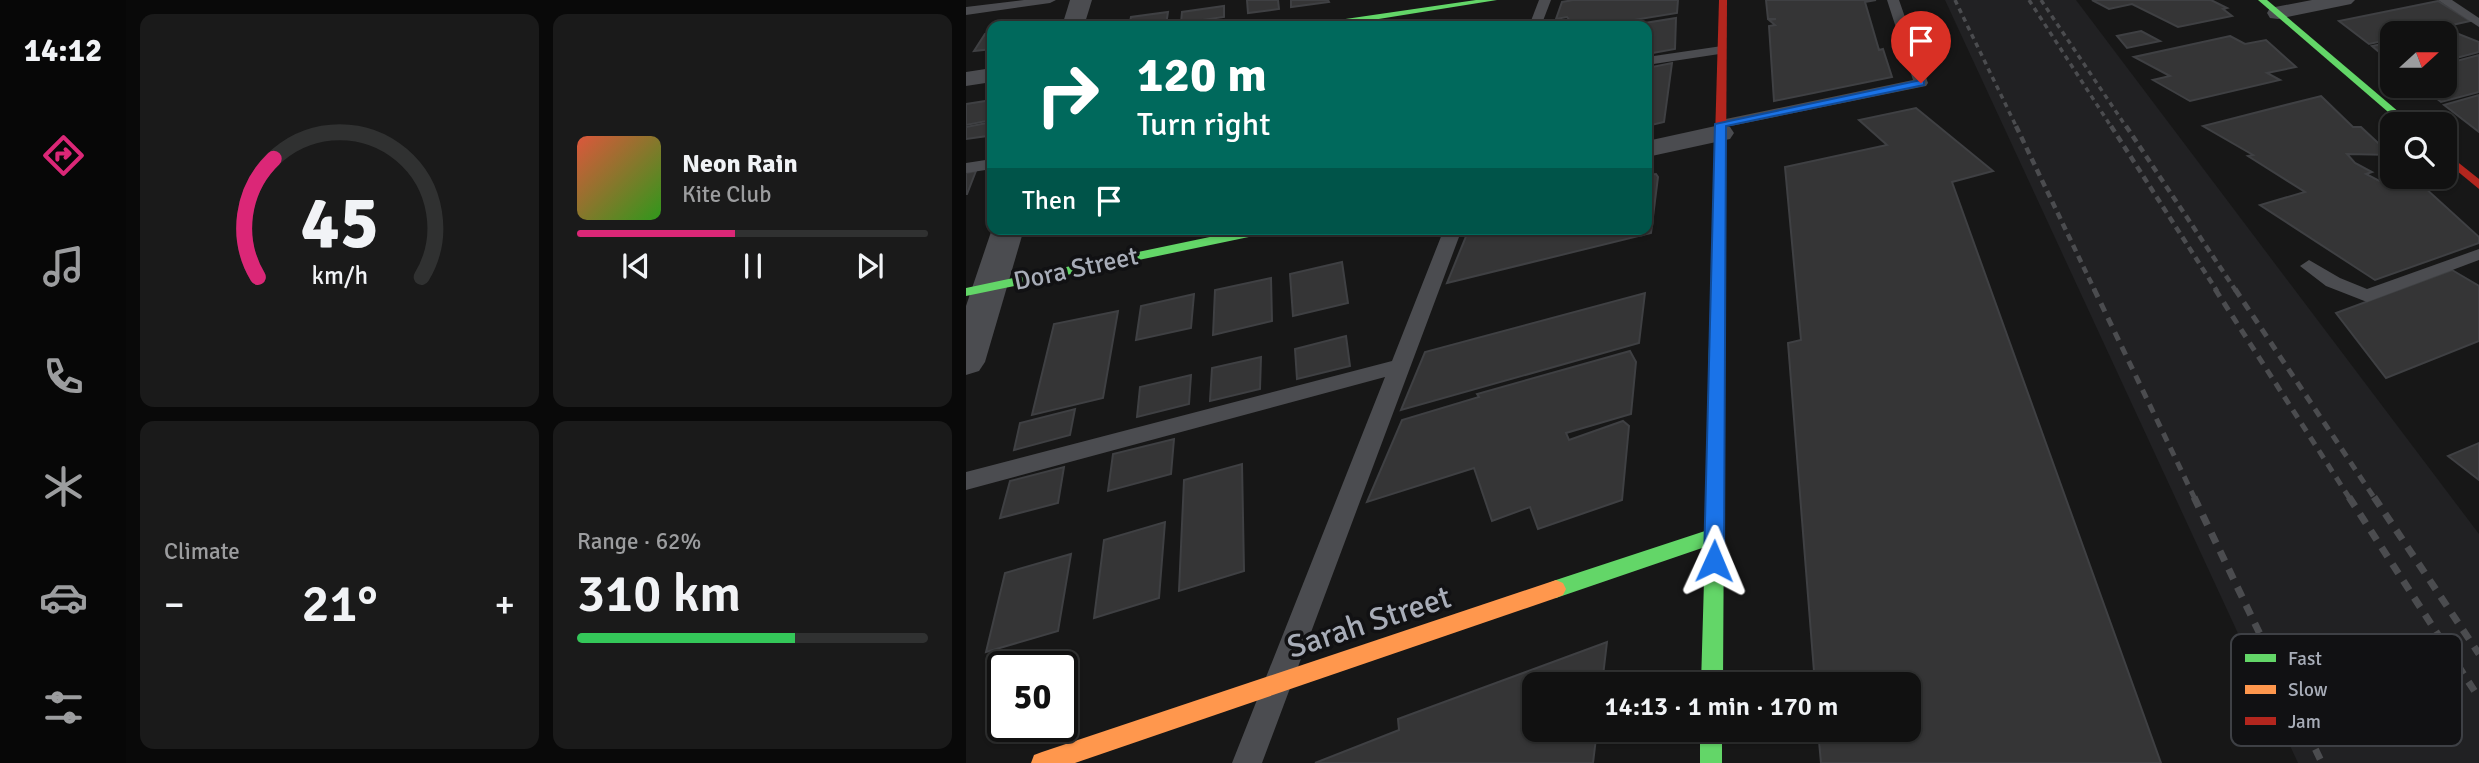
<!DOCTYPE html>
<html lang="en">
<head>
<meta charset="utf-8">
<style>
	body { margin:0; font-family:Signika,sans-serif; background:#1a1a1a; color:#f1f3f6; height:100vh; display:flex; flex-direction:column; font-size:26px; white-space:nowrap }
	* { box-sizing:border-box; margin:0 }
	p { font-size:23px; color:#9c9d9f }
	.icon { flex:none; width:38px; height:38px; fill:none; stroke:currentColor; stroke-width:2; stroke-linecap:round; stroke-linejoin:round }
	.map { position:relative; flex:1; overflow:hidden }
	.side { display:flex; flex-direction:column; gap:14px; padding:14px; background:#090909; width:840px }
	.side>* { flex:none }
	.hud { position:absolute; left:21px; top:21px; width:665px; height:214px; border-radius:14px; box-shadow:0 2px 5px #0004,0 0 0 2px #303131; background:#00695c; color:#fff; overflow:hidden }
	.needle { width:46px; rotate:69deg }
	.tools { position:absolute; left:1414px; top:21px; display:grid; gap:14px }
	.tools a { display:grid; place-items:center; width:77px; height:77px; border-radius:14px; background:#111; box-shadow:0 2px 5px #0004,0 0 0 2px #303131; font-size:35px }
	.speed { position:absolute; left:21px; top:651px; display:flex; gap:14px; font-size:35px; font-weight:700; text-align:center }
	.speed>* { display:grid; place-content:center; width:91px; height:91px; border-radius:50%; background:#111; box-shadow:0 2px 5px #0004,0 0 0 2px #303131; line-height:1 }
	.speed .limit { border:4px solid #111; border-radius:10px; background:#fff; color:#111 }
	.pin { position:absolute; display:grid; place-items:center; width:60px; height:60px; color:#fff; margin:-72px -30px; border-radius:50% 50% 50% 0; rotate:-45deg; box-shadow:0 0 7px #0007 }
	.pin .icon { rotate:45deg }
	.me { position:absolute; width:77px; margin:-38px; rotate:1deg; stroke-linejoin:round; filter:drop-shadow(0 0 5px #0008) }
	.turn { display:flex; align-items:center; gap:24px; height:147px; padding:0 35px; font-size:32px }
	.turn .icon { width:91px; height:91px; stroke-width:2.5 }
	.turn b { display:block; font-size:49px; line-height:60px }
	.then { display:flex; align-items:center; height:66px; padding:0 35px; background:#0003; gap:14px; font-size:26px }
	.big { font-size:52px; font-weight:600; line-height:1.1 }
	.side .widget { flex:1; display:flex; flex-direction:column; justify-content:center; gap:10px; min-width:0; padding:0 24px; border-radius:14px; background:#1a1a1a }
	.side .dial { align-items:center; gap:0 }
	.dial svg { height:182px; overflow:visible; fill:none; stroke:#303131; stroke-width:7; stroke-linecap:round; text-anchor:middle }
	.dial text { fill:#f1f3f6; stroke:none }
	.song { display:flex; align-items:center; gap:21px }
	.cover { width:84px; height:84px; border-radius:10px; background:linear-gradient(135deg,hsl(10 70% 55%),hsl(110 70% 35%)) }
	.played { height:7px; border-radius:4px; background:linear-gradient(90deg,#db2777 45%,#303131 45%) }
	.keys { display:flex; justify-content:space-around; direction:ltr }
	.heat { display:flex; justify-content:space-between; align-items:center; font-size:38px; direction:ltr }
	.charge { height:10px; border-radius:5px; background:linear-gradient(90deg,#34c759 62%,#303131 0) }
	.side .tiles { flex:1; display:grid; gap:14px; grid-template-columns:repeat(2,1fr) }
	.trip { position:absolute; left:556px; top:672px; width:399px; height:70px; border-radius:14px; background:#111; box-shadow:0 2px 5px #0004,0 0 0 2px #303131; font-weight:600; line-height:70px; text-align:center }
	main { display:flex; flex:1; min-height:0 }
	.dock { display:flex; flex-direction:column; width:126px; justify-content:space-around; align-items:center; background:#070707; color:#9c9d9f }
	.dock .icon { width:49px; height:49px }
	.dock .on { color:#db2777 }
	.dock b { font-size:32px; color:#f1f3f6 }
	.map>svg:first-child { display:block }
	.built { fill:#212123 }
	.building { fill:#353536; stroke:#3f4043; stroke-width:2 }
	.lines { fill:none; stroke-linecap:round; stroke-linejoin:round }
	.lane { fill:#4b4c50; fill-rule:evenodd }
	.street { fill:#4b4c50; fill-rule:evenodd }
	.fast { fill:#63d668; fill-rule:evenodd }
	.slow { fill:#ff974d; fill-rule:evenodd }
	.jam { fill:#b3261e; fill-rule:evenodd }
	.rail-far3 { stroke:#4b4c4f; stroke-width:3.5; stroke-dasharray:5 4.5; stroke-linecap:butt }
	.rail-far2 { stroke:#4b4c4f; stroke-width:4.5; stroke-dasharray:7 5; stroke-linecap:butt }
	.rail-far1 { stroke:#4b4c4f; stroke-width:5; stroke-dasharray:9 7; stroke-linecap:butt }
	.rail { stroke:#4b4c4f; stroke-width:7; stroke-dasharray:11 9; stroke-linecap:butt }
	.route { fill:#1a73e8; stroke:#114b97; stroke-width:2 }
	.labels { text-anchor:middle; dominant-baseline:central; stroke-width:7; stroke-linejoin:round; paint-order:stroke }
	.street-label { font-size:26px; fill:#a8adb8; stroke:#111113 }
	.near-street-label { font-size:32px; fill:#a8adb8; stroke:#111113 }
	.key { fill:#111113; stroke:#3e4045; stroke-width:2 }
	.key-label { font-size:19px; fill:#a8adb8 }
</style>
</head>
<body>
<main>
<nav class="dock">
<b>14:12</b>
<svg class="icon on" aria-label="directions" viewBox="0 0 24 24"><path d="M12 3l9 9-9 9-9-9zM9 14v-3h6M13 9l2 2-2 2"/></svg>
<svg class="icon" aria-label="music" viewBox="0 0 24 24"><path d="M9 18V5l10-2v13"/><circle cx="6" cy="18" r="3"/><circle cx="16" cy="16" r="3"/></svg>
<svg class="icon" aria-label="phone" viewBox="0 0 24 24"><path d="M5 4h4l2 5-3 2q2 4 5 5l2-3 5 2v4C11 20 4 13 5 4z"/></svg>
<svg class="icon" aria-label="climate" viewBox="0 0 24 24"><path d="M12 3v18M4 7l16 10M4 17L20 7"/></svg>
<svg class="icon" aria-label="car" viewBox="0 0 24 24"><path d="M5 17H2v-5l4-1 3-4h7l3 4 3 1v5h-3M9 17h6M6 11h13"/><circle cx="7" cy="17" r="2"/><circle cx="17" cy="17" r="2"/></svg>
<svg class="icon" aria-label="filters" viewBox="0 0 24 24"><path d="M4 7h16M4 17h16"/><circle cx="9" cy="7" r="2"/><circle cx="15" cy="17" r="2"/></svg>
</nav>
<section class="side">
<div class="tiles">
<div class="widget dial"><svg viewBox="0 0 100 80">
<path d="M14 69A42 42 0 1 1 86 69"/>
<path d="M14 69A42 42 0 0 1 21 17" stroke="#db2777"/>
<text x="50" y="56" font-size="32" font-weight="700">45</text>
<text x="50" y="72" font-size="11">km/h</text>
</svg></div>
<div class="widget">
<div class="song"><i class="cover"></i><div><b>Neon Rain</b><p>Kite Club</p></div></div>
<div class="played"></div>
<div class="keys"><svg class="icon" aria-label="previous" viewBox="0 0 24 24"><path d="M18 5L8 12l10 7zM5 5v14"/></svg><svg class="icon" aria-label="pause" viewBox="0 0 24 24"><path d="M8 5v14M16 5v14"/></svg><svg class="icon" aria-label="next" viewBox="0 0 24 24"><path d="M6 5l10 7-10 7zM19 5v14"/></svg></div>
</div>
<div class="widget"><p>Climate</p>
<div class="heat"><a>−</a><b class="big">21°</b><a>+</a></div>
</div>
<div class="widget"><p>Range · 62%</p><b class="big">310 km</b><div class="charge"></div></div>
</div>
</section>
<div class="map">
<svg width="1513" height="763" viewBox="0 0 1513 763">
	<rect width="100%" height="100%" fill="#171717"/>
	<!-- built -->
	<polygon class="built" points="979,0 1110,0 1513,534 1513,763 1332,763"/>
	<!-- building -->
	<g class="building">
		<polygon points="281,0 312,0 313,9 282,13"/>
		<polygon points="325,0 362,0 363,2 325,7"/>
		<polygon points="607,0 712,0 711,13 631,26 608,26 601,17 590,19 596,2"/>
		<polygon points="800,0 910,0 899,2 913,50 917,49 926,77 808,101 803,26 809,25 803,20 810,19 802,19"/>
		<polygon points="1126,0 1245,0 1261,8 1257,9 1266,16 1212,27 1166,4 1143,9"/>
		<polygon points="1472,1 1504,21 1450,33 1426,33 1426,39 1403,44 1373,21"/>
		<polygon points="258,6 258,17 215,23 216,12"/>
		<polygon points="202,12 200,25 163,26 165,17"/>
		<polygon points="710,18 709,49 681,54 681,26 660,26"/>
		<polygon points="538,20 542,26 505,25"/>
		<polygon points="1480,29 1513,42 1513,52 1479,61 1479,33 1462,33"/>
		<polygon points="1175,31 1194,41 1161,48 1151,36"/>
		<polygon points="26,33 26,49 8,51 19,34"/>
		<polygon points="1264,36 1279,44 1300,40 1330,67 1301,73 1314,80 1224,101 1187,80 1204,76 1168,57"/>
		<polygon points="1426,42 1426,63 1406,46"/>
		<polygon points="1513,55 1513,92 1475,102 1455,86 1479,86 1479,64"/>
		<polygon points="706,63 698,122 681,126 681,68"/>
		<polygon points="1513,95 1513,132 1478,105"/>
		<polygon points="1355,96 1387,127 1395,127 1425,155 1381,154 1389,163 1406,172 1400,174 1421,185 1442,178 1457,186 1513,237 1513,243 1409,280 1294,205 1339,192 1282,156 1287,155 1237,126"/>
		<polygon points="26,100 26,120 0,125 0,104"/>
		<polygon points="950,108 1027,171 986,182 1195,763 855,763 852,730 943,730 943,684 849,684 822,343 835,340 819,167 921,145 893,120"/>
		<polygon points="26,122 21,136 0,139 0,127"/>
		<polygon points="10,171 1,194 0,194 0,173"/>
		<polygon points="690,174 692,177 685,233 481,283 503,229 681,229 681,175"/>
		<polygon points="376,262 382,303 327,316 324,274"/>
		<polygon points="1486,270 1513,286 1513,341 1420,378 1370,313"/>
		<polygon points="305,278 306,321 247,335 249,290"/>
		<polygon points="679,293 673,343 435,410 459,352"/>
		<polygon points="228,294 225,328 170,340 175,306"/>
		<polygon points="152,311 137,398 66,415 88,324"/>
		<polygon points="380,336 384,366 331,379 329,349"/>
		<polygon points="664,351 670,362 665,414 600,433 603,440 657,421 663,426 656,500 572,529 564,507 526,521 508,468 401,502 436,420 513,397 511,394"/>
		<polygon points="295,357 294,389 244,401 246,368"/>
		<polygon points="225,375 223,404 171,417 174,387"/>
		<polygon points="109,409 104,435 48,450 54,423"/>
		<polygon points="208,439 205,474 142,491 147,454"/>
		<polygon points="1513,443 1513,480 1482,456"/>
		<polygon points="276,464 278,571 213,591 218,480"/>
		<polygon points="98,467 92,503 34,518 44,481"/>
		<polygon points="199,522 193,598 128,618 138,540"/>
		<polygon points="105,554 92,631 20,652 39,573"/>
		<polygon points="641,642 636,684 569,684 569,730 631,730 627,763 349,763 433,730 432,719"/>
	</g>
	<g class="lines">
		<!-- lane -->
		<g class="lane">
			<polygon points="58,0 90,0 84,3 0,15 0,7"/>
			<polygon points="573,0 585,0 575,26 563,26"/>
			<polygon points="921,0 933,0 962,83 960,86 755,128 750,127 748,124 755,120 947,80"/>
			<polygon points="1472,0 1486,0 1513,18 1513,27"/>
			<polygon points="756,46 760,47 760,53 681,65 681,57"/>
			<polygon points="26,159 26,169 0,173 0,163"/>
			<polygon points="478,229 496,229 296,763 266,763 419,377 0,490 0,472 426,361"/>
			<polygon points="1513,249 1513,260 1401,302 1360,286 1334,266 1343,260 1374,278 1401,289"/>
		</g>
		<!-- street -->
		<g class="street">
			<polygon points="104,0 126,0 118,26 96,26"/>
			<polygon points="1346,0 1389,0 1385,4 1312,19 1304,18 1301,13 1304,8"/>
			<polygon points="26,68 26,82 0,86 0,72"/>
			<polygon points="754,125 764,127 768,133 764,139 681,157 681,141"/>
			<polygon points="26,229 58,229 19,362 13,371 0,375 0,306"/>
		</g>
		<!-- fast -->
		<g class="fast">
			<polygon points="510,0 531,0 369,26 347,26 352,23"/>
			<polygon points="1292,0 1301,0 1447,124 1436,124"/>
			<polygon points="282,229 308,229 302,233 0,296 0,288"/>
			<polygon points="751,340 759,345 757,684 735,684 739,547 590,598 583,595 580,589 583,583 590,580 739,531 743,345"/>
			<rect x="734" y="730" width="22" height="33"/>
		</g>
		<!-- slow -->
		<polygon class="slow" points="590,580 597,583 600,589 597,595 590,598 109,763 65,763 68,755 76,752"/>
		<!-- jam -->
		<g class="jam">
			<polygon points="753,0 761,0 759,345 751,350 743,345"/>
			<polygon points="1479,152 1513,179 1513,189 1479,161"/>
		</g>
		<!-- rail-far3 -->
		<g class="rail-far3">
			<polyline points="989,0 1051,128"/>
			<polyline points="1063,0 1146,128"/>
			<polyline points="1075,0 1161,128"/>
		</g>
		<!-- rail-far2 -->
		<g class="rail-far2">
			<polyline points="1050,126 1129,291"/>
			<polyline points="1145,126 1251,291"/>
			<polyline points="1160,126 1270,291"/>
		</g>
		<!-- rail-far1 -->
		<g class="rail-far1">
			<polyline points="1128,289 1229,499"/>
			<polyline points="1249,289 1384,499"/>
			<polyline points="1269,289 1409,499"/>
		</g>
		<!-- rail -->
		<g class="rail">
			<polyline points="1228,497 1356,763"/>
			<polyline points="1383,497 1513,698"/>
			<polyline points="1408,497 1513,654"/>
		</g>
	</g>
	<!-- route -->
	<polygon class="route" points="955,80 958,81 958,85 760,126 758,561 755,567 748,569 741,567 738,561 749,124"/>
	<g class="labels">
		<!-- street labels -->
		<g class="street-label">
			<text transform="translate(110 269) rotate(-12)">Dora Street</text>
		</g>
		<!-- near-street labels -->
		<g class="near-street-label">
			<text transform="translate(403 622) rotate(-18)">Sarah Street</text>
		</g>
	</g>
	<!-- legend -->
	<rect x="1265" y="634" width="231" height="112" rx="10" class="key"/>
	<rect x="1279" y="654" width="31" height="8" fill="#63d668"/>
	<rect x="1279" y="685" width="31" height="9" fill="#ff974d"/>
	<rect x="1279" y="717" width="31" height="8" fill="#b3261e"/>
	<g class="key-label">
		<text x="1322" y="665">Fast</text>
		<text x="1322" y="696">Slow</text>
		<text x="1322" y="728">Jam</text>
	</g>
</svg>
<div class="tools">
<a><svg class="needle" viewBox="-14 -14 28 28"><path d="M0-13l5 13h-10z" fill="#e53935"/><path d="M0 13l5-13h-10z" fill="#9c9d9f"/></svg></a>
<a><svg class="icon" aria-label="search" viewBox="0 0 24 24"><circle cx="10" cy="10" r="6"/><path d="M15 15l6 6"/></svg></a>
</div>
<div class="speed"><div class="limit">50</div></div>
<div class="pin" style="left:955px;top:83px;background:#d93025"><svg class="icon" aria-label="arrive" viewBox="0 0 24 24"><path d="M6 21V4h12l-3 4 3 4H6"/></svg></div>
<svg class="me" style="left:748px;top:561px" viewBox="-20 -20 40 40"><path d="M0-17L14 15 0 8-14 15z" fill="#1a73e8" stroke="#fff" stroke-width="4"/></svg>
<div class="trip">14:13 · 1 min · 170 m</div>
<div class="hud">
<div class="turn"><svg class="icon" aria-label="right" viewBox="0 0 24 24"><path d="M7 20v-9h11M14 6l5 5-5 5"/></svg><div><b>120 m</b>Turn right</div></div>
<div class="then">Then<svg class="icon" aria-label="arrive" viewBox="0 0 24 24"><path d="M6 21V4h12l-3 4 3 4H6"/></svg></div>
</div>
</div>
</main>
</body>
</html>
